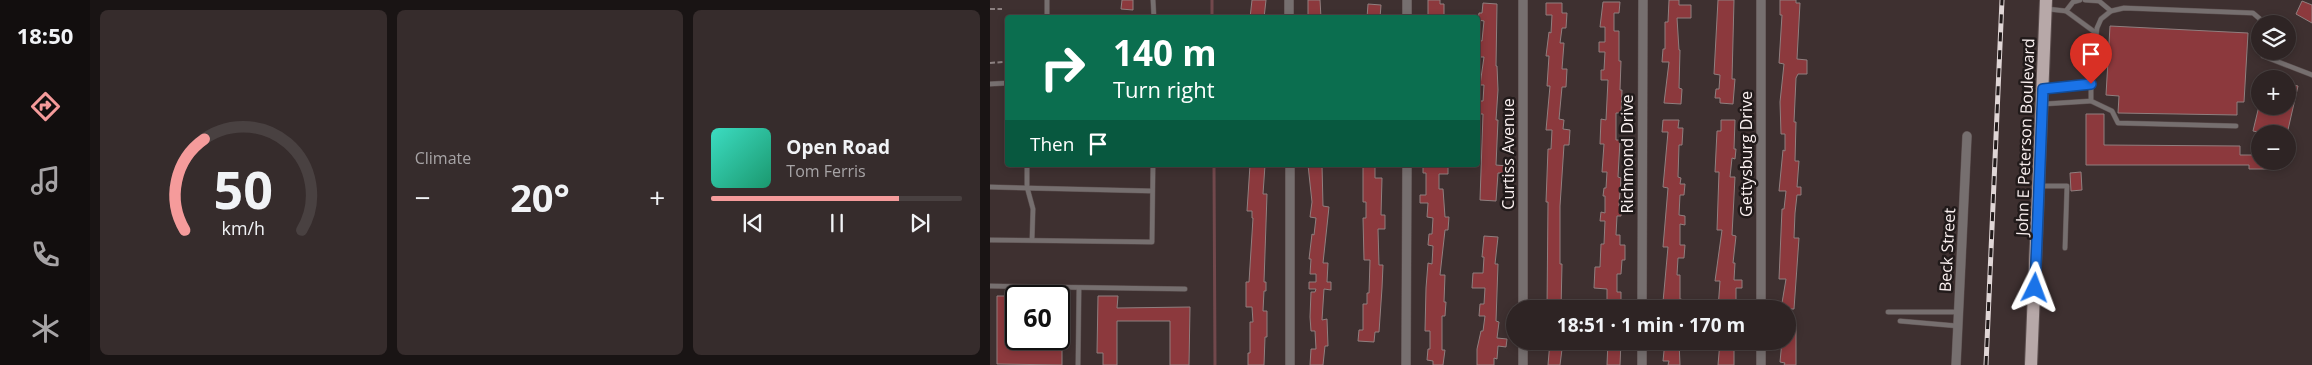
<!DOCTYPE html>
<html lang="en">
<head>
<meta charset="utf-8">
<style>
	body { margin:0; font-family:"Open Sans",sans-serif; background:#362c2c; color:#f1f3f6; height:100vh; display:flex; flex-direction:column; font-size:19px; white-space:nowrap }
	* { box-sizing:border-box; margin:0 }
	p { font-size:16px; color:#a7a4a6 }
	.icon { flex:none; width:28px; height:28px; fill:none; stroke:currentColor; stroke-width:2; stroke-linecap:round; stroke-linejoin:round }
	.map { position:relative; flex:1; overflow:hidden }
	.panel { display:flex; flex-direction:column; gap:10px; padding:10px; background:#191414; width:900px }
	.panel>* { flex:none }
	.guide { position:absolute; left:15px; top:15px; width:475px; height:152px; border-radius:5px; box-shadow:0 2px 8px #0003,0 0 0 1px #494141; background:#0b6e4f; color:#fff; overflow:hidden }
	.buttons { position:absolute; left:1261px; top:15px; display:grid; gap:10px }
	.buttons a { display:grid; place-items:center; width:45px; height:45px; border-radius:50%; background:#2e2424; box-shadow:0 2px 8px #0003,0 0 0 1px #494141; font-size:25px }
	.speed { position:absolute; left:15px; top:285px; display:flex; gap:10px; font-size:25px; font-weight:700; text-align:center }
	.speed>* { display:grid; place-content:center; width:65px; height:65px; border-radius:50%; background:#2e2424; box-shadow:0 2px 8px #0003,0 0 0 1px #494141; line-height:1 }
	.speed .limit { border:2px solid #111; border-radius:8px; background:#fff; color:#111 }
	.pin { position:absolute; display:grid; place-items:center; width:42px; height:42px; color:#fff; margin:-51px -21px; border-radius:50% 50% 50% 0; rotate:-45deg; box-shadow:0 0 5px #0007 }
	.pin .icon { rotate:45deg }
	.me { position:absolute; width:55px; margin:-28px; rotate:3deg; stroke-linejoin:round; filter:drop-shadow(0 0 4px #0008) }
	.turn { display:flex; align-items:center; gap:18px; height:105px; padding:0 25px; font-size:22px }
	.turn .icon { width:65px; height:65px; stroke-width:2.5 }
	.turn b { display:block; font-size:35px; line-height:42px }
	.then { display:flex; align-items:center; height:48px; padding:0 25px; background:#0003; gap:10px; font-size:19px }
	.big { font-size:38px; font-weight:700; line-height:1.1 }
	.panel .widget { flex:1; display:flex; flex-direction:column; justify-content:center; gap:8px; min-width:0; padding:0 18px; border-radius:8px; background:#362c2c }
	.panel .dial { align-items:center; gap:0 }
	.dial svg { height:130px; overflow:visible; fill:none; stroke:#494141; stroke-width:7; stroke-linecap:round; text-anchor:middle }
	.dial text { fill:#f1f3f6; stroke:none }
	.song { display:flex; align-items:center; gap:15px }
	.cover { width:60px; height:60px; border-radius:8px; background:linear-gradient(135deg,hsl(170 70% 55%),hsl(160 70% 35%)) }
	.played { height:5px; border-radius:2px; background:linear-gradient(90deg,#f59b9b 75%,#494141 75%) }
	.keys { display:flex; justify-content:space-around; direction:ltr }
	.heat { display:flex; justify-content:space-between; align-items:center; font-size:28px; direction:ltr }
	.panel .tiles { flex:1; display:grid; gap:10px; grid-template-columns:repeat(3,1fr) }
	.trip { position:absolute; left:516px; top:300px; width:290px; height:50px; border-radius:25px; background:#2e2424; box-shadow:0 2px 8px #0003,0 0 0 1px #494141; font-weight:700; line-height:50px; text-align:center }
	main { display:flex; flex:1; min-height:0 }
	.menu { display:flex; flex-direction:column; width:90px; justify-content:space-around; align-items:center; background:#120e0e; color:#a7a4a6 }
	.menu .icon { width:35px; height:35px }
	.menu .on { color:#f59b9b }
	.menu b { font-size:22px; color:#f1f3f6 }
	.map>svg:first-child { display:block }
	.lines { fill:none; stroke-linecap:round; stroke-linejoin:round }
	.stream { stroke:#72484c; stroke-width:3 }
	.building { fill:#8c393d; stroke:#907f7f }
	.service-casing { stroke:#5c4f4f; stroke-width:5.5 }
	.minor-casing { stroke:#5c4f4f; stroke-width:10 }
	.primary-casing { stroke:#5c4f4f; stroke-width:14 }
	.path { stroke:#8c8080; stroke-width:2; stroke-dasharray:5 2.5; stroke-linecap:butt }
	.service { stroke:#766f6f; stroke-width:4.5 }
	.minor { stroke:#766f6f; stroke-width:9 }
	.primary { stroke:#b7a8a8; stroke-width:12 }
	.rail-casing { stroke:#e0d6d6; stroke-width:5 }
	.rail { stroke:#211a1a; stroke-width:3; stroke-dasharray:9; stroke-linecap:butt }
	.route-casing { stroke:#114b97; stroke-width:12 }
	.route { stroke:#1a73e8; stroke-width:9 }
	.labels { text-anchor:middle; dominant-baseline:central; stroke-width:5; stroke-linejoin:round; paint-order:stroke }
	.street-label { font-size:16px; fill:#faf0f0; stroke:#211a1a }
</style>
</head>
<body>
<main>
<nav class="menu">
<b>18:50</b>
<svg class="icon on" aria-label="directions" viewBox="0 0 24 24"><path d="M12 3l9 9-9 9-9-9zM9 14v-3h6M13 9l2 2-2 2"/></svg>
<svg class="icon" aria-label="music" viewBox="0 0 24 24"><path d="M9 18V5l10-2v13"/><circle cx="6" cy="18" r="3"/><circle cx="16" cy="16" r="3"/></svg>
<svg class="icon" aria-label="phone" viewBox="0 0 24 24"><path d="M5 4h4l2 5-3 2q2 4 5 5l2-3 5 2v4C11 20 4 13 5 4z"/></svg>
<svg class="icon" aria-label="climate" viewBox="0 0 24 24"><path d="M12 3v18M4 7l16 10M4 17L20 7"/></svg>
</nav>
<section class="panel">
<div class="tiles">
<div class="widget dial"><svg viewBox="0 0 100 80">
<path d="M14 69A42 42 0 1 1 86 69"/>
<path d="M14 69A42 42 0 0 1 26 13" stroke="#f59b9b"/>
<text x="50" y="56" font-size="32" font-weight="700">50</text>
<text x="50" y="72" font-size="11">km/h</text>
</svg></div>
<div class="widget"><p>Climate</p>
<div class="heat"><a>−</a><b class="big">20°</b><a>+</a></div>
</div>
<div class="widget">
<div class="song"><i class="cover"></i><div><b>Open Road</b><p>Tom Ferris</p></div></div>
<div class="played"></div>
<div class="keys"><svg class="icon" aria-label="previous" viewBox="0 0 24 24"><path d="M18 5L8 12l10 7zM5 5v14"/></svg><svg class="icon" aria-label="pause" viewBox="0 0 24 24"><path d="M8 5v14M16 5v14"/></svg><svg class="icon" aria-label="next" viewBox="0 0 24 24"><path d="M6 5l10 7-10 7zM19 5v14"/></svg></div>
</div>
</div>
</section>
<div class="map">
<svg width="1322" height="365" viewBox="0 0 1322 365">
	<rect width="100%" height="100%" fill="#3e3030"/>
	<g class="lines">
		<!-- stream -->
		<g class="stream">
			<polyline points="222,0 222,18"/>
			<polyline points="224,165 225,365"/>
		</g>
	</g>
	<!-- building -->
	<g class="building">
		<polygon points="132,0 143,0 143,10 131,9"/>
		<polygon points="262,0 276,0 274,18 260,18"/>
		<polygon points="318,0 330,0 331,18 318,18"/>
		<polygon points="438,0 450,0 450,4 454,4 454,18 438,18"/>
		<polygon points="679,0 689,0 689,5 701,5 701,18 687,18 689,50 690,50 689,88 692,89 691,104 674,103 679,62 672,62 673,49 675,49 675,22 678,22"/>
		<polygon points="728,0 744,0 742,79 745,79 743,104 730,103 730,98 725,98 726,89 729,89 730,75 724,74"/>
		<polygon points="790,0 806,0 806,3 810,3 807,59 817,60 817,74 808,74 806,78 804,122 806,122 805,161 809,161 807,187 811,187 811,195 807,195 805,213 804,238 809,238 804,309 791,309 796,279 789,279 792,209 794,209 796,191 789,191 793,150 795,151 795,134 791,134 790,102 794,64 789,63 792,15 790,15"/>
		<polygon points="1312,1 1322,5 1322,23 1306,14"/>
		<polygon points="613,2 630,2 629,13 624,13 624,31 629,31 629,61 631,61 630,90 632,90 631,113 626,113 626,140 630,140 628,177 631,178 629,206 632,206 631,216 627,216 626,235 630,235 630,245 635,245 635,260 632,260 631,274 627,274 627,292 631,292 631,309 617,309 617,289 604,288 605,267 610,267 611,244 614,244 615,221 610,221 611,212 615,213 615,196 613,196 614,188 616,188 617,172 612,172 614,144 610,144 611,119 616,120 618,80 611,80 611,70 614,70 615,52 609,52 609,42 615,42 615,27 610,27"/>
		<polygon points="493,3 507,4 506,66 507,66 508,90 506,120 508,120 506,165 517,166 516,173 508,173 506,201 490,200 493,114 488,114 489,101 493,101 494,85 490,85 494,57 488,57 488,40 492,41 494,21 488,20 489,13 492,13"/>
		<polygon points="556,3 572,3 572,13 577,13 576,28 572,28 570,43 574,43 572,69 577,69 576,87 572,87 569,119 574,120 573,129 580,130 579,145 574,145 570,206 570,264 572,264 571,309 557,309 558,202 556,202 558,149 561,149 562,130 556,130 560,86 557,86 559,56 556,56 559,32 561,33 562,15 556,15"/>
		<polygon points="378,4 391,5 390,18 377,18"/>
		<polygon points="1120,26 1258,33 1254,102 1247,102 1247,115 1128,113 1129,96 1116,95"/>
		<polygon points="1298,84 1308,86 1297,134 1277,134 1263,131 1269,106 1298,106"/>
		<polygon points="1096,114 1114,114 1114,145 1250,146 1250,155 1270,155 1270,161 1291,161 1291,169 1259,169 1259,165 1096,165"/>
		<polygon points="673,120 689,120 688,128 693,128 692,145 689,145 688,177 691,178 690,184 695,184 694,195 690,195 689,215 695,216 695,225 690,224 690,245 695,245 694,258 688,258 687,275 690,275 690,299 695,300 694,309 677,309 678,302 673,302 678,247 673,247 678,188 673,187 678,132 672,132"/>
		<polygon points="731,120 745,120 744,149 746,149 745,159 742,158 740,177 745,177 742,235 746,236 743,263 745,263 744,280 752,280 752,288 746,288 746,303 742,302 741,309 728,309 730,281 725,281 732,230 727,230 729,172 725,172 727,131 731,131"/>
		<polygon points="260,165 275,165 273,194 277,194 274,282 276,282 276,291 274,291 273,311 277,311 277,337 275,337 274,365 258,365 258,353 260,353 260,322 263,322 262,307 256,307 256,282 259,282 263,218 262,218 262,211 257,211"/>
		<polygon points="318,165 332,165 333,206 339,207 333,263 338,263 337,282 341,282 341,290 334,289 332,320 337,319 338,346 335,346 333,365 320,365 321,349 326,349 325,331 321,331 320,317 321,292 325,292 326,289 319,289 319,282 326,282 326,274 320,274 321,259 319,259 322,234 324,235 326,218 320,217 322,202"/>
		<polygon points="373,165 385,165 385,178 392,178 391,215 395,215 395,229 388,229 389,265 393,265 392,288 389,332 385,332 384,342 368,341 369,330 373,330 373,304 377,304 377,293 379,293 380,260 374,260 373,218 376,218 376,202 373,202"/>
		<polygon points="433,165 458,165 458,174 449,174 449,189 453,189 455,217 459,217 458,230 455,230 450,275 455,275 454,302 456,302 455,316 452,316 452,350 455,350 453,365 443,365 443,361 437,360 438,349 440,349 440,331 435,331 436,288 438,263 442,264 443,246 438,245 439,234 442,234 443,218 437,217 438,203 430,203 430,195 436,195 436,173 433,173"/>
		<polygon points="1091,172 1092,190 1081,191 1080,173"/>
		<polygon points="494,236 508,237 505,264 508,264 506,321 509,322 507,338 517,339 516,347 508,346 507,359 504,358 504,365 487,365 487,349 491,331 493,331 495,316 489,316 490,304 494,304 495,288 482,288 483,273 493,273 494,257 492,257"/>
		<polygon points="7,296 26,296 26,339 72,339 72,365 7,364"/>
		<polygon points="108,296 128,296 127,308 200,307 199,365 180,365 180,321 127,321 127,365 113,365 113,353 107,353"/>
		<polygon points="798,323 806,324 806,365 794,365 795,363 790,362 792,341 798,341"/>
		<polygon points="560,341 573,341 570,365 558,365"/>
		<polygon points="618,341 631,341 630,365 617,365"/>
		<polygon points="675,341 689,341 690,365 678,365 679,361 673,361"/>
		<polygon points="730,341 744,341 744,365 728,365"/>
	</g>
	<g class="lines">
		<!-- service casing -->
		<g class="service-casing">
			<g id="service">
				<polyline points="57,0 57,18"/>
				<polyline points="163,0 164,18"/>
				<polyline points="1058,9 1076,11 1083,2 1090,0"/>
				<polyline points="1076,11 1106,33"/>
				<polyline points="1121,11 1134,8 1263,13 1270,19 1270,24"/>
				<polyline points="1270,34 1270,51"/>
				<polyline points="1270,51 1273,56 1322,75"/>
				<polyline points="0,84 18,83"/>
				<polyline points="1101,84 1101,101 1122,111 1128,123 1246,126"/>
				<polyline points="1055,89 1101,84 1107,28 1111,19 1121,11 1109,1 1095,0"/>
				<polyline points="1054,104 1101,101"/>
				<polyline points="37,165 37,187 43,209 42,240"/>
				<polyline points="1050,186 1077,186 1075,248"/>
				<polyline points="0,187 162,191"/>
				<polyline points="0,240 162,242 163,165"/>
				<polyline points="0,286 195,289"/>
				<polyline points="898,312 969,312"/>
				<polyline points="910,321 968,326"/>
				<polyline points="88,365 89,288"/>
			</g>
		</g>
		<!-- minor casing -->
		<g class="minor-casing">
			<g id="minor">
				<polyline points="299,0 299,18"/>
				<polyline points="417,0 417,18"/>
				<polyline points="533,0 533,309"/>
				<polyline points="771,0 771,309"/>
				<polyline points="300,165 300,365"/>
				<polyline points="652,309 653,0"/>
				<polyline points="533,341 533,365"/>
				<polyline points="771,341 771,365"/>
				<polyline points="416,365 417,165"/>
				<polyline points="652,365 652,341"/>
				<polyline points="966,365 977,136"/>
			</g>
		</g>
		<!-- primary casing -->
		<g class="primary-casing">
			<polyline id="primary" points="1041,365 1056,0"/>
		</g>
		<!-- path -->
		<g class="path">
			<polyline points="0,9 12,9"/>
			<polyline points="0,63 13,62"/>
		</g>
		<!-- service -->
		<use href="#service" class="service"/>
		<!-- minor -->
		<use href="#minor" class="minor"/>
		<!-- primary -->
		<use href="#primary" class="primary"/>
		<!-- rail casing -->
		<g class="rail-casing">
			<polyline id="rail" points="996,365 1012,0"/>
		</g>
		<!-- rail -->
		<use href="#rail" class="rail"/>
	</g>
	<g class="lines">
		<!-- route casing -->
		<g class="route-casing">
			<polyline id="route" points="1045,288 1053,89 1101,84"/>
		</g>
		<!-- route -->
		<use href="#route" class="route"/>
	</g>
	<g class="labels">
		<!-- street labels -->
		<g class="street-label">
			<text transform="translate(1035 137) rotate(-88)">John E Peterson Boulevard</text>
			<text transform="translate(518 154) rotate(-90)">Curtiss Avenue</text>
			<text transform="translate(637 154) rotate(-90)">Richmond Drive</text>
			<text transform="translate(756 154) rotate(-90)">Gettysburg Drive</text>
			<text transform="translate(957 250) rotate(-87)">Beck Street</text>
		</g>
	</g>
</svg>
<div class="buttons">
<a><svg class="icon" aria-label="layers" viewBox="0 0 24 24"><path d="M12 4l9 5-9 5-9-5zM3 14l9 5 9-5"/></svg></a>
<a>+</a>
<a>−</a>
</div>
<div class="speed"><div class="limit">60</div></div>
<div class="pin" style="left:1101px;top:84px;background:#d93025"><svg class="icon" aria-label="arrive" viewBox="0 0 24 24"><path d="M6 21V4h12l-3 4 3 4H6"/></svg></div>
<svg class="me" style="left:1045px;top:288px" viewBox="-20 -20 40 40"><path d="M0-17L14 15 0 8-14 15z" fill="#1a73e8" stroke="#fff" stroke-width="4"/></svg>
<div class="trip">18:51 · 1 min · 170 m</div>
<div class="guide">
<div class="turn"><svg class="icon" aria-label="right" viewBox="0 0 24 24"><path d="M7 20v-9h11M14 6l5 5-5 5"/></svg><div><b>140 m</b>Turn right</div></div>
<div class="then">Then<svg class="icon" aria-label="arrive" viewBox="0 0 24 24"><path d="M6 21V4h12l-3 4 3 4H6"/></svg></div>
</div>
</div>
</main>
</body>
</html>
